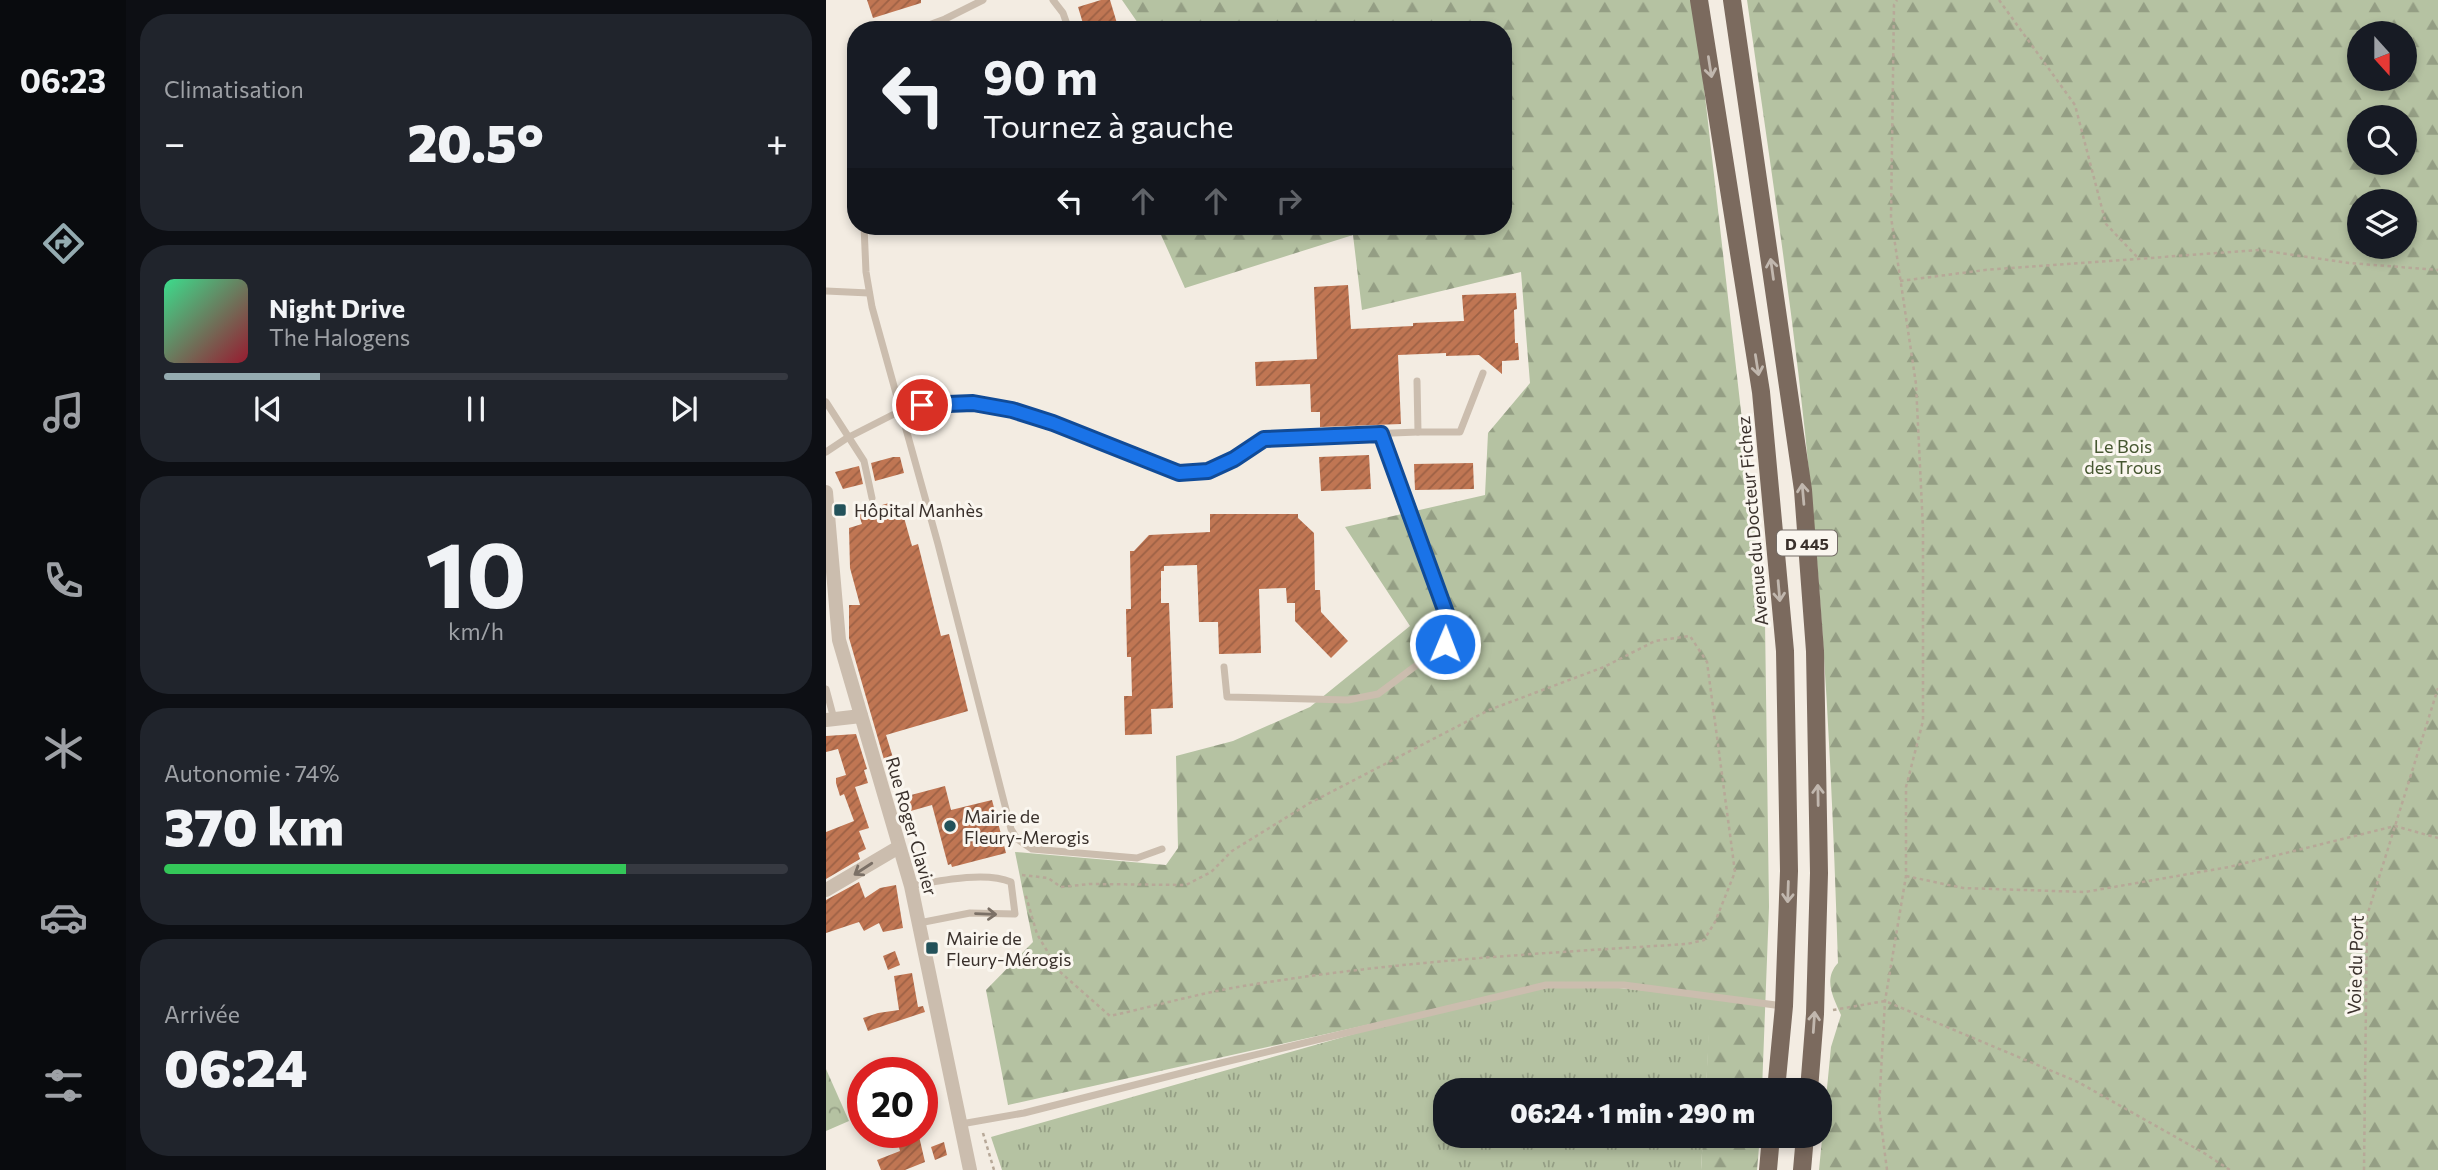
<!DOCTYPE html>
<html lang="fr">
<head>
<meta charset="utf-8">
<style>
	body { margin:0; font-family:Commissioner,sans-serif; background:#20242c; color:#f1f3f6; height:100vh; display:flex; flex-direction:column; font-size:26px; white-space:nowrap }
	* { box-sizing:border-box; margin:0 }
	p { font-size:23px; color:#9ea1a6 }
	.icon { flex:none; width:38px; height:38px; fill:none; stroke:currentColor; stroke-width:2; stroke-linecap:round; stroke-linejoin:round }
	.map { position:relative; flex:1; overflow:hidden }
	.side { display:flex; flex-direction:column; gap:14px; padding:14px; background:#0d0f14; width:700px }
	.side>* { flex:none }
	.guide { position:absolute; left:21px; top:21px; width:665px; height:214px; border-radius:28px; box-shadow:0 4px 10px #0003; background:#171b24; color:#f1f3f6; overflow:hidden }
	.needle { width:46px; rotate:159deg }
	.controls { position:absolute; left:1521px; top:21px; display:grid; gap:14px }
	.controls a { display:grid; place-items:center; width:70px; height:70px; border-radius:50%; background:#171b24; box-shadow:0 4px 10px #0003; font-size:35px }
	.speed { position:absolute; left:21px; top:1057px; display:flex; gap:14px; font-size:35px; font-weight:700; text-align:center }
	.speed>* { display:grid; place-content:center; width:91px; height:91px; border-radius:50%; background:#171b24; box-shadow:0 4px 10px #0003; line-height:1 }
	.speed .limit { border:10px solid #d22; background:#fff; color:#111 }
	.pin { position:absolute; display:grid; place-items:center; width:60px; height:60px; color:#fff; margin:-30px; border:4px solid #fff; border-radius:50%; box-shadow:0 2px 7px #0007 }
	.me { position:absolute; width:77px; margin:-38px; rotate:1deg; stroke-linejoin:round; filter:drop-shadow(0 0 5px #0008) }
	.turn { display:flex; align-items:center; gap:24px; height:147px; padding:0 21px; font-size:32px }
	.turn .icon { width:91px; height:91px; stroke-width:2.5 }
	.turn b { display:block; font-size:49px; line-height:60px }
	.lanes { display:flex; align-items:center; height:66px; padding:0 21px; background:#0003; justify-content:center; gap:35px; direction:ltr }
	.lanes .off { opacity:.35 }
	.big { font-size:52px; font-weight:800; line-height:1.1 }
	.side .widget { flex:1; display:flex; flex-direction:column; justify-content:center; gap:10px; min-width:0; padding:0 24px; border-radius:28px; background:#20242c }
	.side .dial { align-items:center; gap:0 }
	.dial b { font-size:91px; line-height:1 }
	.song { display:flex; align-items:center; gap:21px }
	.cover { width:84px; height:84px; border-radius:10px; background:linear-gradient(135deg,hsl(150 70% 55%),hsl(350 70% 35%)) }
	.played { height:7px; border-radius:4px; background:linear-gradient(90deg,#94abb0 25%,#363941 25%) }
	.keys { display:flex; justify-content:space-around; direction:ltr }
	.heat { display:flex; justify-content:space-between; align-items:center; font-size:38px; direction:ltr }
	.charge { height:10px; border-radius:5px; background:linear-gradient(90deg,#34c759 74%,#363941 0) }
	.trip { position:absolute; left:607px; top:1078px; width:399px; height:70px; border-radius:28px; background:#171b24; box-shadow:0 4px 10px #0003; font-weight:800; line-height:70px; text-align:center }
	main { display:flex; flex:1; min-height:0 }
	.dock { display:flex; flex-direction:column; width:126px; justify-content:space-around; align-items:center; background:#090b0e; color:#9ea1a6 }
	.dock .icon { width:49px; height:49px }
	.dock .on { color:#94abb0 }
	.dock b { font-size:32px; color:#f1f3f6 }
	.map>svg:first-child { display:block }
	.grass { fill:url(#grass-tufts) }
	.forest { fill:url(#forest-firs); fill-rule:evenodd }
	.park { fill:url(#park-crowns) }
	.building { fill:url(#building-hatch) }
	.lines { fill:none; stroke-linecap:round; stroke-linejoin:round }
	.path { stroke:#b7a898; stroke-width:2.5; stroke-dasharray:3.5 3.5; stroke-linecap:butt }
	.lane { stroke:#cbbdae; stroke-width:7 }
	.street { stroke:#cbbdae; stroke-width:14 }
	.primary { stroke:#7b6a5e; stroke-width:18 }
	.oneway { stroke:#c1b7ae }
	.oneway2 { stroke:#7b7066 }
	.route-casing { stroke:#114b97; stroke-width:18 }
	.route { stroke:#1a73e8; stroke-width:12 }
	.poi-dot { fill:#23525a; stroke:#faf6ef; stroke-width:2.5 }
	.labels { text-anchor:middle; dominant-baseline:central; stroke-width:6; stroke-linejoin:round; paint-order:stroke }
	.shield { fill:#faf6ef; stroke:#746c66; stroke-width:2 }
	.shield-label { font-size:16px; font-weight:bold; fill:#3a312c }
	.park-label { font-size:18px; fill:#465731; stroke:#faf6ef }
	.poi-label { font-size:18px; fill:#3a312c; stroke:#faf6ef; text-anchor:start }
	.street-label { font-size:18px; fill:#3a312c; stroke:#faf6ef }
</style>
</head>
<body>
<main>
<nav class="dock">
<b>06:23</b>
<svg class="icon on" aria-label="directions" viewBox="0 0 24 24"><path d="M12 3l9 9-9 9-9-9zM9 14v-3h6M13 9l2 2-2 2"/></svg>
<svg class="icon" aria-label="music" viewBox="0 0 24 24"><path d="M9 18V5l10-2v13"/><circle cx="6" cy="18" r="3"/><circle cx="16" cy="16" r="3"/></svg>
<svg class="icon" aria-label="phone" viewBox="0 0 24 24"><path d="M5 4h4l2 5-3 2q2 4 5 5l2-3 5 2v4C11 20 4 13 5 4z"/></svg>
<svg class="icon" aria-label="climate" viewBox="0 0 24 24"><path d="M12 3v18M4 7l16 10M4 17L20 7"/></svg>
<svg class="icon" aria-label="car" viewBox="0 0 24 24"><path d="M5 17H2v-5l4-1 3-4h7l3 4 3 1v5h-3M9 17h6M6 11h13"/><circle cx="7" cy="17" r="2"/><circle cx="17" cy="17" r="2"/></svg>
<svg class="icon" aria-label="filters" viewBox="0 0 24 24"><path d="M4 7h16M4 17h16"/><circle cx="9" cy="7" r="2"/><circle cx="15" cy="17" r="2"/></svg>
</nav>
<section class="side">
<div class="widget"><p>Climatisation</p>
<div class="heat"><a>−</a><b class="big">20.5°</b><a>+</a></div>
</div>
<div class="widget">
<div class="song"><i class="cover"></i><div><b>Night Drive</b><p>The Halogens</p></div></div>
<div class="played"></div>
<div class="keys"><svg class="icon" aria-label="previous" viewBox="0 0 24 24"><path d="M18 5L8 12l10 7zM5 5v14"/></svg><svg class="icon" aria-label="pause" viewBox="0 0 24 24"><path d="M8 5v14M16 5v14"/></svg><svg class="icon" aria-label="next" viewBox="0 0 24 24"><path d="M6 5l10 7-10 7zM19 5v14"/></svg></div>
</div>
<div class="widget dial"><b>10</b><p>km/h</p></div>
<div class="widget"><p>Autonomie · 74%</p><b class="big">370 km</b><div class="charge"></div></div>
<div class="widget"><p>Arrivée</p><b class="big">06:24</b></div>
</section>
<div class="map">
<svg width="1612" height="1170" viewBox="0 0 1612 1170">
	<defs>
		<pattern id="grass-tufts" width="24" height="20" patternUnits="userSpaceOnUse" patternTransform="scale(1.75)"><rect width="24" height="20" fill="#b5c2a2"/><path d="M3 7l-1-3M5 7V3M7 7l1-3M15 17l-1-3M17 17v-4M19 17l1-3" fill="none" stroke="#949e84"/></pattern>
		<pattern id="forest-firs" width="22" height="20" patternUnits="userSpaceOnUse" patternTransform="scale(1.75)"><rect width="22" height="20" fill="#b5c2a2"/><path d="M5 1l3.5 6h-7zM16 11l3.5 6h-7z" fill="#949e84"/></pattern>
		<pattern id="park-crowns" width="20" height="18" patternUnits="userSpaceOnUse" patternTransform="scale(1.75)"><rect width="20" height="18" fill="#b5c2a2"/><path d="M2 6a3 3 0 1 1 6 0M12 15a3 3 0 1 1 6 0" fill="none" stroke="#949e84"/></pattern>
		<pattern id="building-hatch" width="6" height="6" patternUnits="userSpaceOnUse" patternTransform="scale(1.75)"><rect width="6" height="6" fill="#c07653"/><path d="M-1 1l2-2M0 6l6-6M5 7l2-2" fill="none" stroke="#9d6145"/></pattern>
	</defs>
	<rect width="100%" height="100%" fill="#f3ece2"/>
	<!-- grass -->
	<polygon class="grass" points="752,984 885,997 880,1090 620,1090 620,1136 877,1136 875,1170 176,1170 165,1137 648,1000 684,992"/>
	<!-- forest -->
	<g class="forest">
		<polygon points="296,0 868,0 939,621 943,907 936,1090 880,1090 884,997 798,985 720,985 182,1105 160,990 207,942 189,852 340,865 352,848 350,756 407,741 484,707 584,626 519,527 659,495 662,433 704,383 695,272 536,310 527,235 359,288 331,226 677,226 677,30 314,30 314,26"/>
		<path d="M921,0H1612V1170H993L1005,1047L1015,1015C1007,997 997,979 1012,963C1007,806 1000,650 985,493C970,328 944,164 921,0ZM1533,33H1578V79H1533ZM1533,117H1578V163H1533ZM1533,201H1578V247H1533Z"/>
		<polygon points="877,1136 934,1136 931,1170 875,1170"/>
	</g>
	<!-- park -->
	<polygon class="park" points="0,1069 23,1121 0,1131"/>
	<!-- building -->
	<g class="building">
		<polygon points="41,0 95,0 95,3 47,18"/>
		<polygon points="275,0 284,0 293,30 259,30 252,7"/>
		<polygon points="522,285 525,329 587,326 587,323 638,321 636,295 690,293 691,309 688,310 689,343 692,343 693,360 676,361 676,374 653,355 620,356 620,353 572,355 575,424 494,427 494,412 485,412 484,384 430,386 429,362 491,359 488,287"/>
		<polygon points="543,455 545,489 495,491 493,457"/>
		<polygon points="67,457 74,457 78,473 49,481 45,463"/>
		<polygon points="647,463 648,489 589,490 588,464"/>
		<polygon points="33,466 37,484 17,489 9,472"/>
		<polygon points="63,503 67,516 77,514 86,546 92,544 115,636 123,634 142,711 60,735 68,761 59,763 23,638 23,605 34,605 24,568 23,528 36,524 32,512"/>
		<polygon points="384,514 472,514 472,518 488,533 489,590 494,590 495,612 522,641 505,658 469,621 469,603 461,603 460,588 433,589 435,653 393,654 392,622 373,622 371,565 338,566 338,571 335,571 335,603 343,603 347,708 325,709 326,734 299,735 298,696 306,696 305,657 301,657 300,609 305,609 304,551 308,551 323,535 384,532"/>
		<polygon points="30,734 41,769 38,770 42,783 29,787 43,828 33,831 40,849 32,853 34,859 0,879 0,832 28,821 18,794 14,796 10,783 10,778 20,775 12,749 0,752 0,736"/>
		<polygon points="119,786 125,810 166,800 180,853 126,867 125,864 122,865 106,805 74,814 70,799"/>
		<polygon points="33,882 39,898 54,888 70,885 77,928 57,932 53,923 38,931 33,922 0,933 0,900"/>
		<polygon points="69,951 74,965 62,970 57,956"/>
		<polygon points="86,973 92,1007 97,1006 99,1012 42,1031 37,1018 52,1013 73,1010 68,976"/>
		<polygon points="69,1132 92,1132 99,1162 79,1170 55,1170 51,1160 74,1151"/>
		<polygon points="118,1142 121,1155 109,1160 105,1147"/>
	</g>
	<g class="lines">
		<!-- path -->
		<g class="path">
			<polyline points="1173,0 1249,105 1280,224 1312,258"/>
			<polyline points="1074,281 1159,270 1433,250 1523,263 1612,270"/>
			<path d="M196,875L222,878L235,887L263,884L360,885L385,872L406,851L482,804L663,710L778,667L829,641L864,636L881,662L909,872L889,922L878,940L861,944C718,953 573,961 430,984C382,991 333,1005 284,1016L233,971L211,934L199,893"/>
			<polyline points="1080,876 1137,888 1259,892 1403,867 1569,826 1612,838"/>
			<polyline points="1007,1010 1059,1001 1252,1082 1378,1153 1404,1170"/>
			<polyline points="157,1133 168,1170"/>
			<polyline points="1061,1170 1053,1108 1059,1001 1080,876 1080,787 1097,721 1097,528 1090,384 1065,217 1068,5 1071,0"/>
			<polyline points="1538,1170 1541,916 1612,688"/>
		</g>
		<!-- lane -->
		<g class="lane">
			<polyline points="227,0 237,13 243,30"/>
			<polyline points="89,30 119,19 157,0"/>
			<polyline points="38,226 40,272 46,307 112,544 185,829 191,839 206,849 311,858 336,849"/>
			<polyline points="0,291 43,293"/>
			<polyline points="0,402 38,461 46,498"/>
			<polyline points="592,432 634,432 657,373"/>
			<polyline points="0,452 21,438 76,410 96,405 124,403 167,406 204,415 353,473 382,471 408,459 438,438 592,432 591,381"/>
			<polyline points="398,667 401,697 522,700 552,694 619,644 623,621 555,434"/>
			<polyline points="0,689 8,719"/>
			<path d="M85,886C113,881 159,871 185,882L189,914L144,913L93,923"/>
			<polyline points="135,1124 198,1113 399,1062 720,985 798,985 957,1006"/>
		</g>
		<!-- street -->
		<g class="street">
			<polyline points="0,492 13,640 85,886 144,1170"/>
			<polyline points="0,720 35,716"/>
			<polyline points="0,890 73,847"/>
		</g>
		<!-- primary -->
		<g class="primary">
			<polyline points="873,0 935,392 959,651 963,871 958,1006 950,1090"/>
			<polyline points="906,0 977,490 989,651 993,873 989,1014 983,1090"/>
			<polyline points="942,1170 945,1136"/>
			<polyline points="976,1170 979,1136"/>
		</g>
	</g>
	<!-- one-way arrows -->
	<defs><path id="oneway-shaft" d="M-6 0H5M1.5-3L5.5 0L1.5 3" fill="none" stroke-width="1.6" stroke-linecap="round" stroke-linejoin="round" transform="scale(1.75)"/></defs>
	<g class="oneway">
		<use href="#oneway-shaft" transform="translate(884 67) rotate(81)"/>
		<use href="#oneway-shaft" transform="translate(946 269) rotate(-98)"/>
		<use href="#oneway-shaft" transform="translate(931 365) rotate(81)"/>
		<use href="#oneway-shaft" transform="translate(977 494) rotate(-95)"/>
		<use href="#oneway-shaft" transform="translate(953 591) rotate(85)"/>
		<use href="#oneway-shaft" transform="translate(992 795) rotate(-91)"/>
		<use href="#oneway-shaft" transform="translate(962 892) rotate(92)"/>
		<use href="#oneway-shaft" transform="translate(988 1022) rotate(-86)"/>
	</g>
	<g class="oneway2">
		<use href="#oneway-shaft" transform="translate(37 869) rotate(147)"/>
		<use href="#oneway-shaft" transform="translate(160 914) rotate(2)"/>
	</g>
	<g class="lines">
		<!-- route casing -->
		<g class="route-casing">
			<polyline id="route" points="96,405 147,403 186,410 227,423 353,473 382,471 408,459 438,439 555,434 623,621 619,644"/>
		</g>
		<!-- route -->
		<use href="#route" class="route"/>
	</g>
	<!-- markers -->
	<g class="poi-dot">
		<rect x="7" y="503" width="14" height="14" rx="3.5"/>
		<circle cx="124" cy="826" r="7"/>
		<rect x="99" y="941" width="14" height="14" rx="3.5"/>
	</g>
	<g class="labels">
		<!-- shield labels -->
		<rect class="shield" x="951" y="530.5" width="60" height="25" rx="5"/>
		<g class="shield-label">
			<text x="981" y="543">D 445</text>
		</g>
		<!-- park labels -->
		<g class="park-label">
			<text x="1297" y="446">Le Bois<tspan x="1297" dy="21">des Trous</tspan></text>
		</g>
		<!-- poi labels -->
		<g class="poi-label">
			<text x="28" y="510">Hôpital Manhès</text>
			<text x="138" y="816">Mairie de<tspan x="138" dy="21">Fleury-Merogis</tspan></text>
			<text x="120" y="938">Mairie de<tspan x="120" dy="21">Fleury-Mérogis</tspan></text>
		</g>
		<!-- street labels -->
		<g class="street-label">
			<text transform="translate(926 521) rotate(-95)">Avenue du Docteur Fichez</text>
			<text transform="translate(86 826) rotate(74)">Rue Roger Clavier</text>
			<text transform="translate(1529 965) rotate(-88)">Voie du Port</text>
		</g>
	</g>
</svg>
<div class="controls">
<a><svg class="needle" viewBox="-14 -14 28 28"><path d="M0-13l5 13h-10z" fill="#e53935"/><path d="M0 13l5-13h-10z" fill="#9ea1a6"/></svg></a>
<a><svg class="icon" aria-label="search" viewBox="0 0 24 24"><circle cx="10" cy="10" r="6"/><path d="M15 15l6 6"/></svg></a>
<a><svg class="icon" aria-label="layers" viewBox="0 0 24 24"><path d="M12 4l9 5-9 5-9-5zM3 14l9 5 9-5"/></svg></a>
</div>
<div class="speed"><div class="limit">20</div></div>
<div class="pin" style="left:96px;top:405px;background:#d93025"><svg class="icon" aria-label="arrive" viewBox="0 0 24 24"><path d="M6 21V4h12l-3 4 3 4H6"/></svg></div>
<svg class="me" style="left:619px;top:644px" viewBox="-20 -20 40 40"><circle r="17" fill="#1a73e8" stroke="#fff" stroke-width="3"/><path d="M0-11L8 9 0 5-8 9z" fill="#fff"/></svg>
<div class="trip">06:24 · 1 min · 290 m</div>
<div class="guide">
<div class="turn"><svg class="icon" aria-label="left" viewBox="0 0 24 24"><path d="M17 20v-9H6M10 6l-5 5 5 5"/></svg><div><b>90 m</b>Tournez à gauche</div></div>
<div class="lanes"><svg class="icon" aria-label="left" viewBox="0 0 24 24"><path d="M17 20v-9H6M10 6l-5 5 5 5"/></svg><svg class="icon off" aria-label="ahead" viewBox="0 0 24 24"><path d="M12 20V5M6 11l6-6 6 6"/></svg><svg class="icon off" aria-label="ahead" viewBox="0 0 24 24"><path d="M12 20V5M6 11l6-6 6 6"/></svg><svg class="icon off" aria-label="right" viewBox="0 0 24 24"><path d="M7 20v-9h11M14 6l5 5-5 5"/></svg></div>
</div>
</div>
</main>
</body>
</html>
